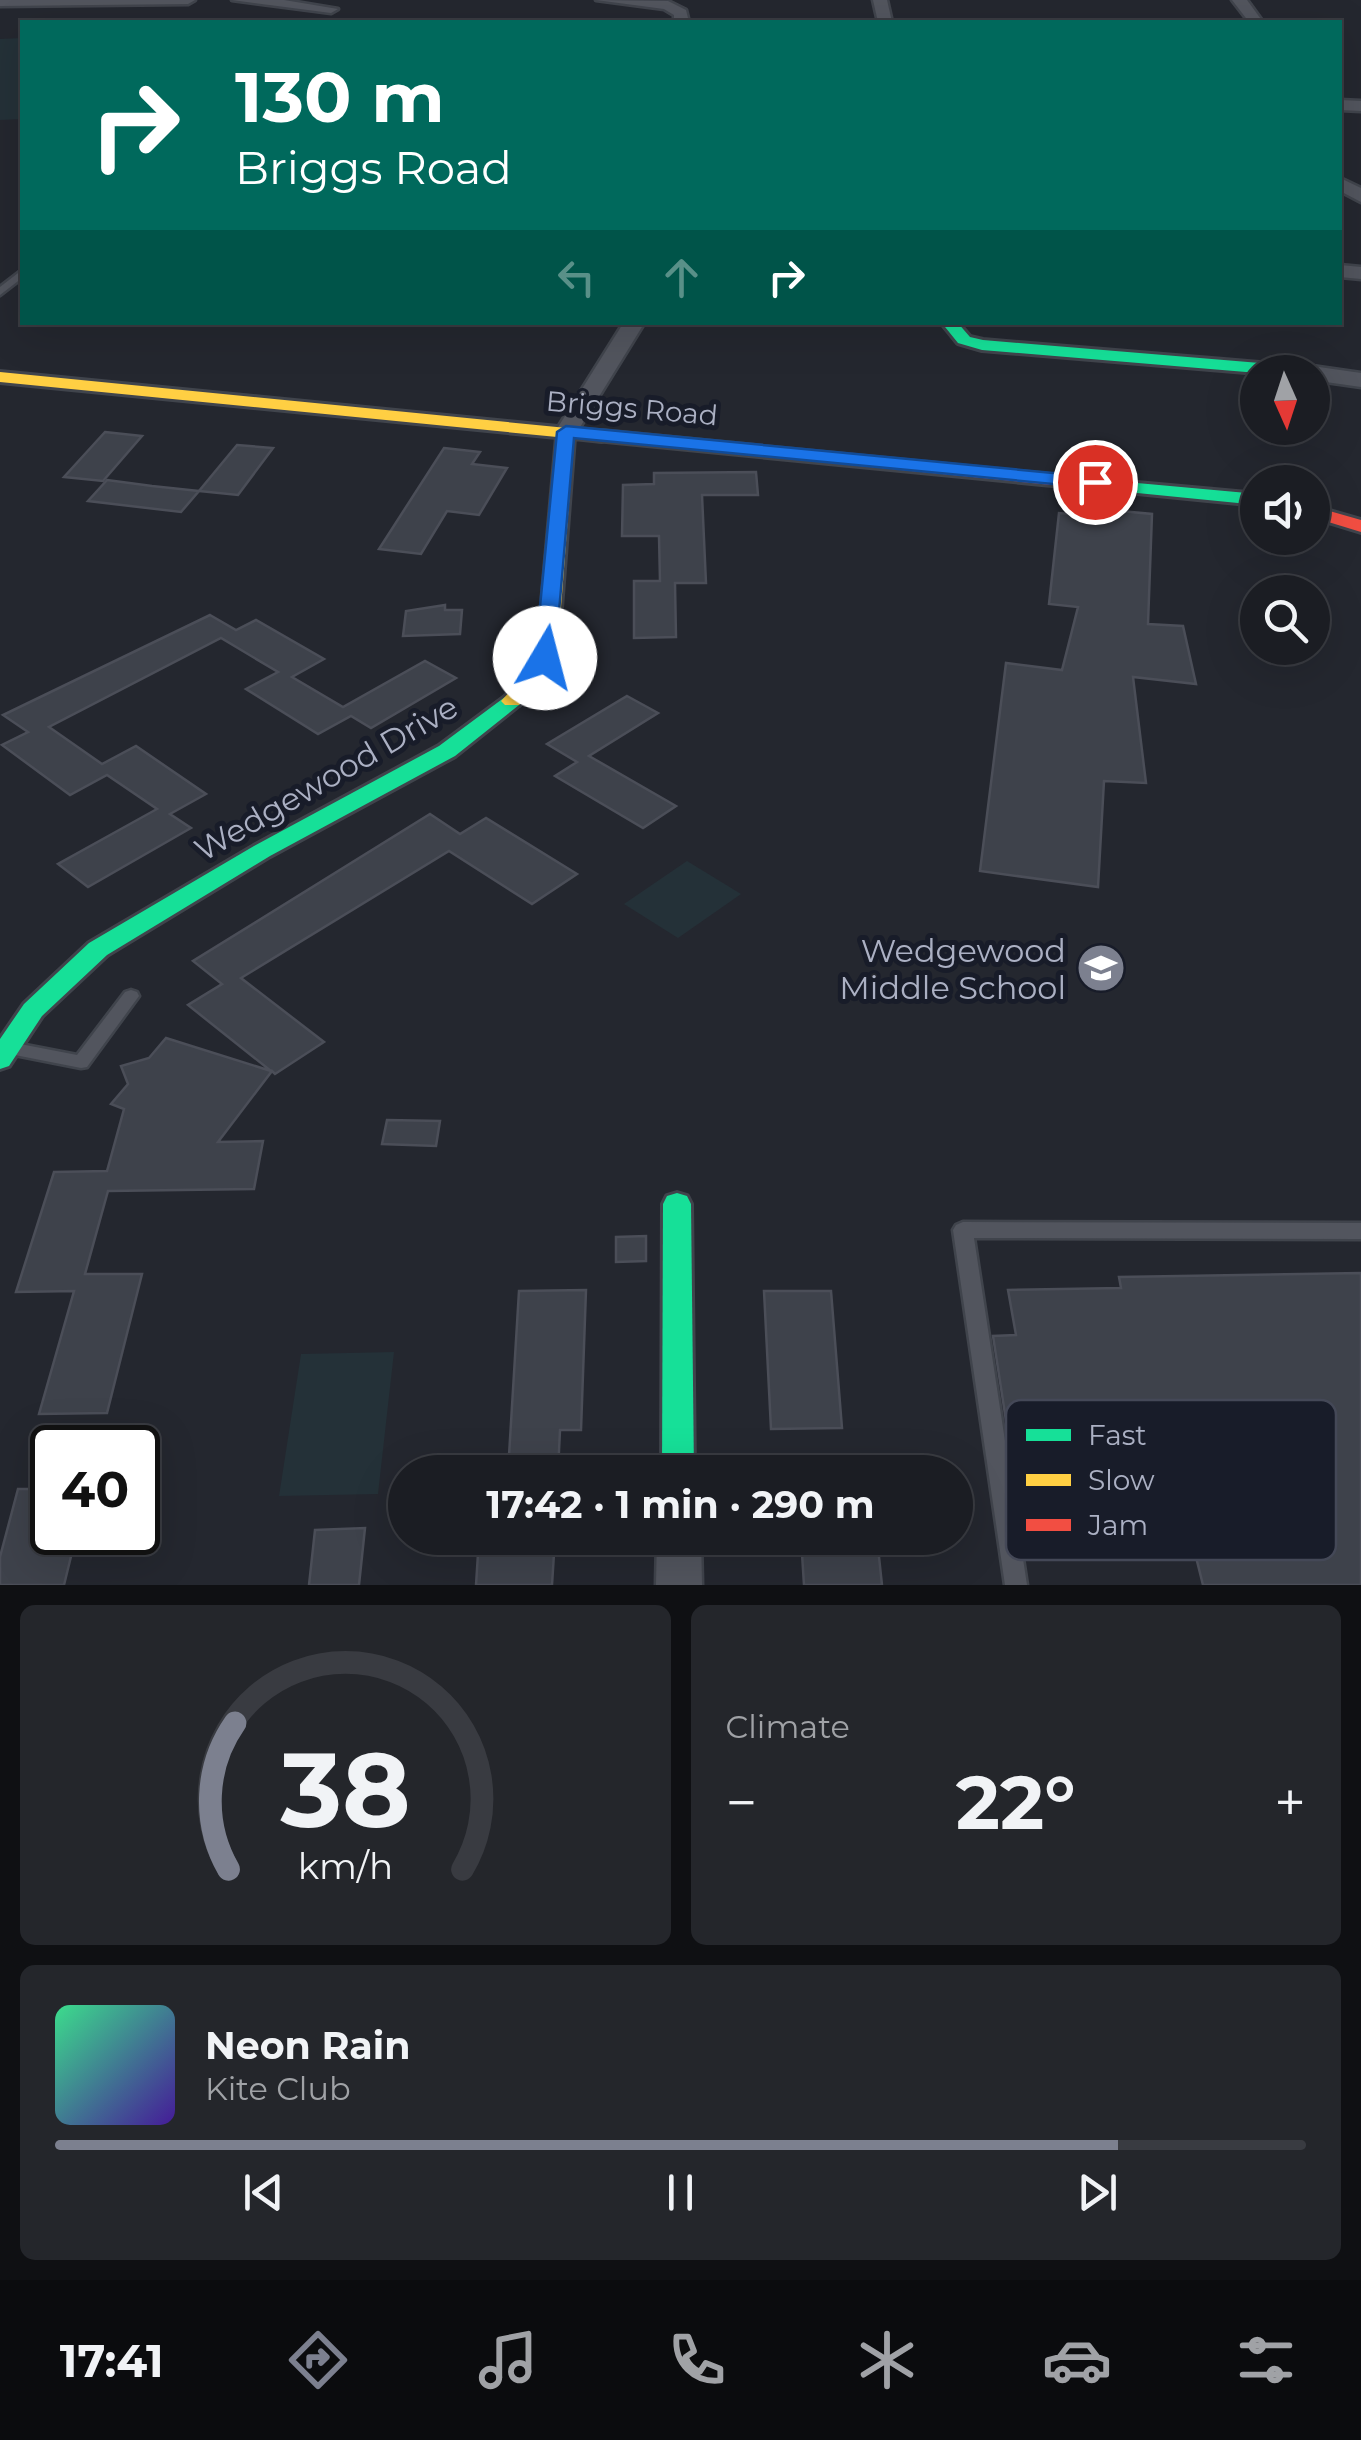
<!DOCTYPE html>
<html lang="en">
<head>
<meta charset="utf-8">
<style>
	body { margin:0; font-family:Montserrat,sans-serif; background:#24262b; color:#f1f3f6; height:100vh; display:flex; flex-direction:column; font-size:38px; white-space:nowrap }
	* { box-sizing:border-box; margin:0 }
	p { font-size:32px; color:#a0a2a6 }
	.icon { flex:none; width:55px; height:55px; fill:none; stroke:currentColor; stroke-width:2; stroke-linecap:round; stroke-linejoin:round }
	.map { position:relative; height:1585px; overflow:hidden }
	.side { display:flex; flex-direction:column; gap:20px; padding:20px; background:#0f1013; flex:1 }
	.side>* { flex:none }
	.guide { position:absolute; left:20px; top:20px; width:1322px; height:305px; border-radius:0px; box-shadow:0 10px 40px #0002,0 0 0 2px #393b41; background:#00695c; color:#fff; overflow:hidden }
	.needle { width:65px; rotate:177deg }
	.fabs { position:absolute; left:1240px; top:355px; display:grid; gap:20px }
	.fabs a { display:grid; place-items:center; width:90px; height:90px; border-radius:50%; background:#1b1d23; box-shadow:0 10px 40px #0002,0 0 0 2px #393b41; font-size:50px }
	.speed { position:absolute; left:30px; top:1425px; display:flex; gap:20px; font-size:50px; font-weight:700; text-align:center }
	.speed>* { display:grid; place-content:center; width:130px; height:130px; border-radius:50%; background:#1b1d23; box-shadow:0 10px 40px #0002,0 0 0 2px #393b41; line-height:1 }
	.speed .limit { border:5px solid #111; border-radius:15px; background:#fff; color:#111 }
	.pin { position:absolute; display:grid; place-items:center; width:85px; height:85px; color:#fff; margin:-42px; border:5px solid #fff; border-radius:50%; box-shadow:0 2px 10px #0007 }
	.me { position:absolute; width:110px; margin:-55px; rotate:8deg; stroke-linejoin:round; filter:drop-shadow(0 0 8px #0008) }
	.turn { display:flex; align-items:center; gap:35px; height:210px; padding:0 50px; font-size:45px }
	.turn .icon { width:130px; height:130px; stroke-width:2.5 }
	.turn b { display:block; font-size:70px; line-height:85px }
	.lanes { display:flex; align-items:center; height:95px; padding:0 50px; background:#0003; justify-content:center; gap:50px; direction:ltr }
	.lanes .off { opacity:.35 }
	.big { font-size:75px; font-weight:700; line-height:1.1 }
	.side .tile { flex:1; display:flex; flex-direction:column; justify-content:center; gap:15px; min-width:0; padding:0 35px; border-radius:15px; background:#24262b }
	.side .dial { align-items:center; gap:0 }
	.dial svg { height:260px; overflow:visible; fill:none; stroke:#393b41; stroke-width:7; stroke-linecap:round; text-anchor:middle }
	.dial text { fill:#f1f3f6; stroke:none }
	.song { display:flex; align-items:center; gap:30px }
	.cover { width:120px; height:120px; border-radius:15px; background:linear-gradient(135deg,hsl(150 70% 55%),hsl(260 70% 35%)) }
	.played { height:10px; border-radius:5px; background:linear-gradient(90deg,#7c808f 85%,#393b41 85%) }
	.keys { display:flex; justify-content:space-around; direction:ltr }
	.heat { display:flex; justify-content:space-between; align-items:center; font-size:55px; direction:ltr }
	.side .tiles { flex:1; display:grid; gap:20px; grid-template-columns:1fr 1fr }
	.tile:last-child { grid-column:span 2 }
	.trip { position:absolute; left:388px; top:1455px; width:585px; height:100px; border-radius:50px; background:#1b1d23; box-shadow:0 10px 40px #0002,0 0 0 2px #393b41; font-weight:700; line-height:100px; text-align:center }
	.dock { display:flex; height:160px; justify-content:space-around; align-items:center; background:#0b0c0e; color:#a0a2a6 }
	.dock .icon { width:70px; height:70px }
	.dock .active { color:#7c808f }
	.dock b { font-size:45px; color:#f1f3f6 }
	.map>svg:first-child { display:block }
	.green { fill:#243138 }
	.building { fill:#3e424b; stroke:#4b4e58; stroke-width:2.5 }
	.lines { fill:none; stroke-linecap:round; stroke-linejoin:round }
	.lane-casing { stroke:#40444c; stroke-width:5 }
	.street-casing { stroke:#40444c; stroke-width:5 }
	.fast-casing { stroke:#40444c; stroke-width:6 }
	.slow-casing { stroke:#40444c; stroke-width:6 }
	.jam-casing { stroke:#40444c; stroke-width:6 }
	.lane { fill:#52555e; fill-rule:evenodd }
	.street { fill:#52555e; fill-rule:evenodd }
	.fast { fill:#16e098; fill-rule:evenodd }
	.slow { fill:#ffcf43; fill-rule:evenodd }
	.jam { fill:#f24e42; fill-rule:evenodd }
	.route { fill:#1a73e8; stroke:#114b97; stroke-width:2.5 }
	.labels { text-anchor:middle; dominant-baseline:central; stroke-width:10; stroke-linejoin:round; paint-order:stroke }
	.far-street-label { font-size:28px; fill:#abb0c3; stroke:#181c29 }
	.street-label { font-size:32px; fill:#abb0c3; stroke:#181c29 }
	.poi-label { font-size:32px; fill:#abb0c3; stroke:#181c29; text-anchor:end }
	.key { fill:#181c29; stroke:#444857; stroke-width:2.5 }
	.key-label { font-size:28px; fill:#abb0c3 }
</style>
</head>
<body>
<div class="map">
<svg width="1361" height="1585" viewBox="0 0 1361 1585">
	<rect width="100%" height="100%" fill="#24272f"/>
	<!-- green -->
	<g class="green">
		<polygon points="22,38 22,119 0,120 0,39"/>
		<polygon points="687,861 741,894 678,938 624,904"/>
		<polygon points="394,1352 378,1494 279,1496 301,1354"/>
	</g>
	<!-- building -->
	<g class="building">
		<polygon points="105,432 142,436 103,481 64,477"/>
		<polygon points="237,445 273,448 238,495 199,491"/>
		<polygon points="444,448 480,452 472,464 507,468 479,515 447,511 421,554 379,549"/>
		<polygon points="756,472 758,495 702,495 706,583 675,583 676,637 634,638 634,581 660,581 659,536 622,536 623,485 654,484 654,473"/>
		<polygon points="107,480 152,486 199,491 181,512 88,501"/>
		<polygon points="1099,509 1152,514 1148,624 1183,626 1196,684 1133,677 1146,783 1104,781 1098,887 980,871 1006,663 1062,670 1078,607 1049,604 1059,513 1096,516"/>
		<polygon points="445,605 445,610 462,610 460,634 403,636 406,611"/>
		<polygon points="210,615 236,630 256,620 324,659 292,677 343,707 425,661 456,678 371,728 351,716 318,734 246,689 278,672 221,638 49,727 102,764 136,746 206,794 170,814 191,828 88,887 58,864 157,809 107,775 70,795 2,745 28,732 3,715"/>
		<polygon points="627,696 658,713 589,756 676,806 643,828 555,776 577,762 547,744"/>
		<polygon points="430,814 460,834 486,818 577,874 532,904 449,851 241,978 324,1042 275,1074 272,1071 218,1142 263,1141 254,1189 108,1191 85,1274 142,1274 107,1413 39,1414 74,1291 16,1292 54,1172 107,1171 124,1109 111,1104 128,1084 121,1066 149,1058 166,1038 271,1071 188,1005 222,984 193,961"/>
		<polygon points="387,1120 440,1121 436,1146 382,1144"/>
		<polygon points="646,1236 646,1261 616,1262 616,1237"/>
		<polygon points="1361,1273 1361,1585 1203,1585 1187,1521 1062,1524 1051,1465 1013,1466 993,1336 1016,1335 1008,1290 1121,1288 1119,1277"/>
		<polygon points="586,1290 581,1430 560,1430 558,1472 508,1472 519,1291"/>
		<polygon points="764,1291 831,1291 842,1428 771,1429"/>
		<polygon points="18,1489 52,1489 52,1532 77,1532 64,1585 0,1585 0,1557"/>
		<polygon points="365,1528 359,1585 309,1585 315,1530"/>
		<polygon points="479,1538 555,1538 552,1585 476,1585"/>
		<polygon points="801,1538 877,1538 882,1585 804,1585"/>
	</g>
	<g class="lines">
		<!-- lane casing -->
		<g class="lane-casing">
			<g id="lane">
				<polygon points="22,270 22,278 0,295 0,287"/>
				<polygon points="131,990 137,992 139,996 87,1067 81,1068 15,1055 9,1053 6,1049 9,1045 15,1043 77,1055 125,992"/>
				<polygon points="963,1222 1361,1223 1361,1239 974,1238 1027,1585 1005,1585 953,1230 956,1225"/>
			</g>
		</g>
		<!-- street casing -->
		<g class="street-casing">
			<g id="street">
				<polygon points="0,0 195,0 188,4 0,6"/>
				<polygon points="232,0 284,0 338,9 331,13"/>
				<polygon points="596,0 668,1 686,10 689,22 674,22 674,15 664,9"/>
				<polygon points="873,0 887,0 892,22 878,22"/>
				<polygon points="1232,0 1247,0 1263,22 1249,22"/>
				<polygon points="1340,100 1361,101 1361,111 1340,110"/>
				<polygon points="1340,178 1361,188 1361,202 1340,191"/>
				<polygon points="1340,265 1361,267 1361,279 1340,277"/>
				<polygon points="624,322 645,322 574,437 558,437 555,432"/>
				<polygon points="1312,366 1361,373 1361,387 1312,380 1312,372 1301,372"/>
				<polygon points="657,1538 701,1538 702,1585 656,1585"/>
			</g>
		</g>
		<!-- fast casing -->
		<g class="fast-casing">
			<g id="fast">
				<polygon points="941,322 957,322 970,337 983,340 1307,367 1315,372 1312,376 1312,372 1258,373 982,350 958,343"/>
				<polygon points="1093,479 1258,494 1258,505 1087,488 1087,480"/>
				<polygon points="512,695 523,701 519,705 455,756 270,856 107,955 42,1016 9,1066 0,1069 0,1039 24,1004 89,943 254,846 439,746 505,697"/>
				<polygon points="677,1193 687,1196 691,1204 694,1472 662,1472 663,1204 667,1196"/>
			</g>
		</g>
		<!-- slow casing -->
		<g class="slow-casing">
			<polygon id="slow" points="0,372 608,432 611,436 602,441 574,438 558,647 537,686 519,705 505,705 501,701 518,683 538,647 557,437 0,382"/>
		</g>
		<!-- jam casing -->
		<g class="jam-casing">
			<g id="jam">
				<polygon points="602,431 1093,479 1102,484 1093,489 596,440 593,436"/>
				<polygon points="1312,506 1361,520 1361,532 1312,517"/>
			</g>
		</g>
		<!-- lane -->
		<use href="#lane" class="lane"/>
		<!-- street -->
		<use href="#street" class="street"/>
		<!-- fast -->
		<use href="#fast" class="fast"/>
		<!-- slow -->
		<use href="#slow" class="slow"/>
		<!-- jam -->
		<use href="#jam" class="jam"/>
	</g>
	<!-- route -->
	<polygon class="route" points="566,426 1095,477 1104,482 1095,488 574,438 555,658 545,664 535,658 557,432"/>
	<!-- icons -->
	<defs>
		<g id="school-disc" transform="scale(2.5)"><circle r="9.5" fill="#7c808f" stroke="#181c29"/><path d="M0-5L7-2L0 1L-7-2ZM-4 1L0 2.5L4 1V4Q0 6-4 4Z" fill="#fff"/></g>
	</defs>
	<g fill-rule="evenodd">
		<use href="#school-disc" x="1101" y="968"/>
	</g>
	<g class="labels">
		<!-- far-street labels -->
		<g class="far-street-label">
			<text transform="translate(632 408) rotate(5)">Briggs Road</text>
		</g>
		<!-- street labels -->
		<g class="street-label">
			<text transform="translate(326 778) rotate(-30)">Wedgewood Drive</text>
		</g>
		<!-- poi labels -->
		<g class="poi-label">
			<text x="1066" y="950">Wedgewood<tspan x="1066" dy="37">Middle School</tspan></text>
		</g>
	</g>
	<!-- legend -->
	<rect x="1006" y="1400" width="330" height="160" rx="15" class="key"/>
	<rect x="1026" y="1429" width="45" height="12" fill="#16e098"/>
	<rect x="1026" y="1474" width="45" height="12" fill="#ffcf43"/>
	<rect x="1026" y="1519" width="45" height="12" fill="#f24e42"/>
	<g class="key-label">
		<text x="1088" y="1445">Fast</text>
		<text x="1088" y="1490">Slow</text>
		<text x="1088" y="1535">Jam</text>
	</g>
</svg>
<div class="fabs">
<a><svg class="needle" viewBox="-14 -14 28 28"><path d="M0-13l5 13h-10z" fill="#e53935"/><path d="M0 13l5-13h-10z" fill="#a0a2a6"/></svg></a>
<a><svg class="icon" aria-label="sound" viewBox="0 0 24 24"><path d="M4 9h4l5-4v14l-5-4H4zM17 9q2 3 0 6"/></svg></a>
<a><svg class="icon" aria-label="search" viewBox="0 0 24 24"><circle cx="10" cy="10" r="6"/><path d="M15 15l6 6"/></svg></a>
</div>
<div class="speed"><div class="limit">40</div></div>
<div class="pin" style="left:1095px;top:482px;background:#d93025"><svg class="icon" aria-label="arrive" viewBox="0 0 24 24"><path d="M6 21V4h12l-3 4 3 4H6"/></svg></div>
<svg class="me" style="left:545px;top:658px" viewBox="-20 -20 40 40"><circle r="19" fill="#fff"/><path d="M0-13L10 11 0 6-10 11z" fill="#1a73e8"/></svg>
<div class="trip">17:42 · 1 min · 290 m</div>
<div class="guide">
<div class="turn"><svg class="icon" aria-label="right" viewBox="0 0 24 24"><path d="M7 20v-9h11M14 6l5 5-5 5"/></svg><div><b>130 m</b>Briggs Road</div></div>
<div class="lanes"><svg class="icon off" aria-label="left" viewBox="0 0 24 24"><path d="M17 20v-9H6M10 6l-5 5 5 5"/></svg><svg class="icon off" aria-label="ahead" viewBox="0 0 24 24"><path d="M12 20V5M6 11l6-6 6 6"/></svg><svg class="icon" aria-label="right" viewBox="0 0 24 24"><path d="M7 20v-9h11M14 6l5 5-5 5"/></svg></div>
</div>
</div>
<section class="side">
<div class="tiles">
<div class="tile dial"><svg viewBox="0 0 100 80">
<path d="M14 69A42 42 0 1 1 86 69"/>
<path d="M14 69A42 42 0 0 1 16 24" stroke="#7c808f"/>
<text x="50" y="56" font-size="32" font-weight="700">38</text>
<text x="50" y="72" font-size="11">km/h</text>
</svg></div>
<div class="tile"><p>Climate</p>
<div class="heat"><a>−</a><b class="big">22°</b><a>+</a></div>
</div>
<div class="tile">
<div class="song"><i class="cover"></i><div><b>Neon Rain</b><p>Kite Club</p></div></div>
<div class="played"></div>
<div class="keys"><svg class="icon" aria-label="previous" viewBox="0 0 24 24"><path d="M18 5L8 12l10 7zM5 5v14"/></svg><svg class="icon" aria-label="pause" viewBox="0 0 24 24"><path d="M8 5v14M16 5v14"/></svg><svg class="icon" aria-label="next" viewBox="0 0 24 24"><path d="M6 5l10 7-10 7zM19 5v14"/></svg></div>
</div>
</div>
</section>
<nav class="dock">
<b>17:41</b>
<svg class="icon active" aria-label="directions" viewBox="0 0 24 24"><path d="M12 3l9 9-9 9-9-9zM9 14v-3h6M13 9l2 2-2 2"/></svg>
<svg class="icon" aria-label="music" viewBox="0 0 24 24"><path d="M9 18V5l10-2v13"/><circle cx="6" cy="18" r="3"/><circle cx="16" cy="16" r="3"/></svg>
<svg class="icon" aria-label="phone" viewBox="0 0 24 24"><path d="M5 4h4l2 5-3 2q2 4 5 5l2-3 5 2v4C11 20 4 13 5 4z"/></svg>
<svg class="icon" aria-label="climate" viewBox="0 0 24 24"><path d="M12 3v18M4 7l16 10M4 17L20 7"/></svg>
<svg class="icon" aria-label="car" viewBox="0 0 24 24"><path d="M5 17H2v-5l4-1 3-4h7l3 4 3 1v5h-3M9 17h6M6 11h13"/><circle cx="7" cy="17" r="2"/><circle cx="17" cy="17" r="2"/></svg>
<svg class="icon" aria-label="filters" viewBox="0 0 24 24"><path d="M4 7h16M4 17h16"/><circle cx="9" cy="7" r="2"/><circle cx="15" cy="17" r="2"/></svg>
</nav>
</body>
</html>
